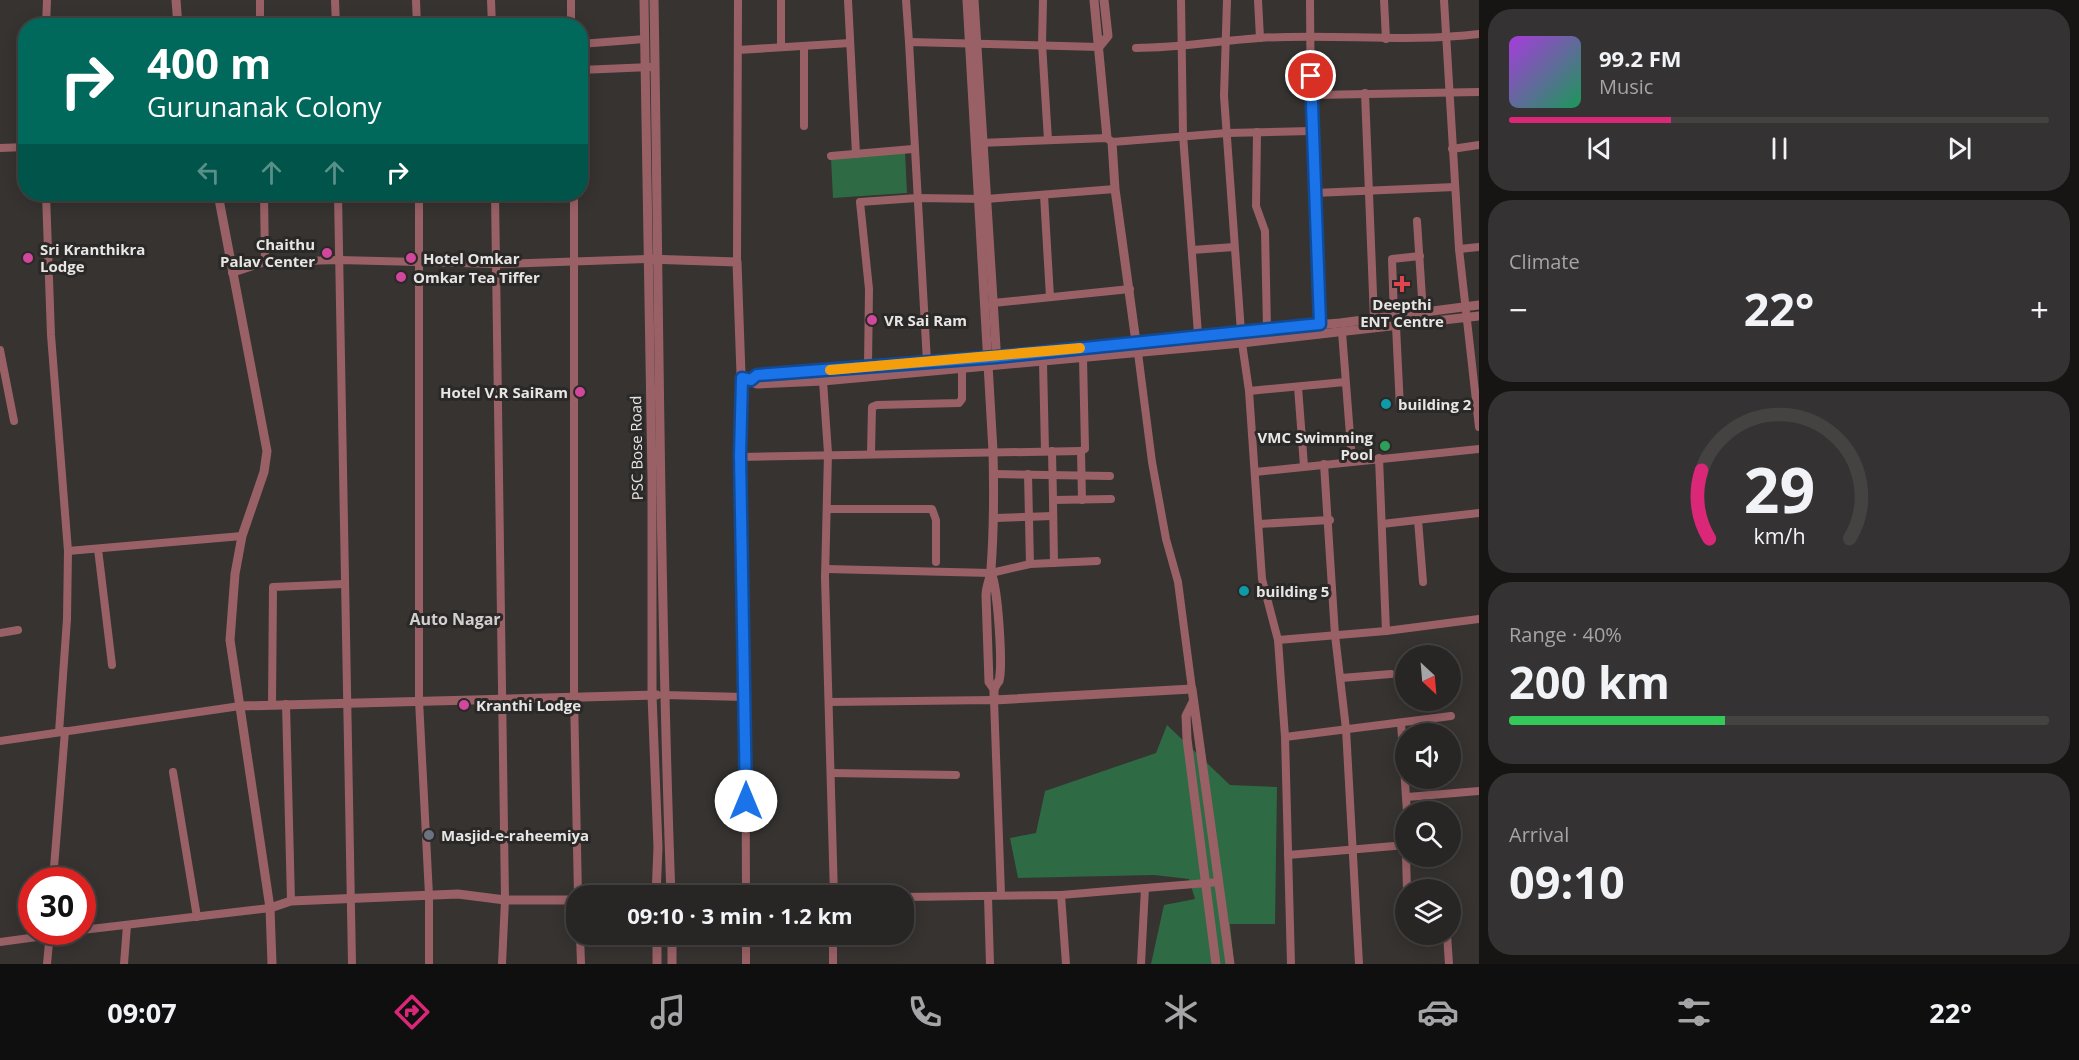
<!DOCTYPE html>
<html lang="en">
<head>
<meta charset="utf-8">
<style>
	body { margin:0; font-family:"Open Sans",sans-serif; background:#343232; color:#f1f3f6; height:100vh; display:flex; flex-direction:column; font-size:22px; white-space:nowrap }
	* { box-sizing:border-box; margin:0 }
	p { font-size:20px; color:#a5a5a7 }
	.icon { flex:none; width:33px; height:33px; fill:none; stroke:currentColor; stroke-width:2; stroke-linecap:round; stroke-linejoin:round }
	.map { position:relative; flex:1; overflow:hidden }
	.details { display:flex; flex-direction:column; gap:9px; padding:9px; background:#161514; width:600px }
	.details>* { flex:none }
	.guide { position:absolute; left:18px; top:18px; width:570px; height:183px; border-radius:24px; box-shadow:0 3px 15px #0003,0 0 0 2px #444342; background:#00695c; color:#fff; overflow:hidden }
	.needle { width:39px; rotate:154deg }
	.tools { position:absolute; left:1395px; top:645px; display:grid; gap:12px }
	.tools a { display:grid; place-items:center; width:66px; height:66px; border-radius:50%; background:#282625; box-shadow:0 3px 15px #0003,0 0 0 2px #444342; font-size:30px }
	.speed { position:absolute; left:18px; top:867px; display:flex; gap:12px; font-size:30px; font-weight:700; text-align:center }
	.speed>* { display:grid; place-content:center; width:78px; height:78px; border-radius:50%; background:#282625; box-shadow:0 3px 15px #0003,0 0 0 2px #444342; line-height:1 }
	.speed .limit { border:9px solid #d22; background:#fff; color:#111 }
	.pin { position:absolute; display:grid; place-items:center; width:51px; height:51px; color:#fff; margin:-26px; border:3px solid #fff; border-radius:50%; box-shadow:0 2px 6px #0007 }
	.me { position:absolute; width:66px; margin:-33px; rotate:0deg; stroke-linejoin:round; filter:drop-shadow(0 0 4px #0008) }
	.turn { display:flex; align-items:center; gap:21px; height:126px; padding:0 30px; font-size:27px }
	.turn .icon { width:78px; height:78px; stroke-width:2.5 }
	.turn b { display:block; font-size:42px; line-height:51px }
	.lanes { display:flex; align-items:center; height:57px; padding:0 30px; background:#0003; justify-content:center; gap:30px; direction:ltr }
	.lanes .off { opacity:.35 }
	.big { font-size:45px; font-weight:700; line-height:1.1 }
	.details .tile { flex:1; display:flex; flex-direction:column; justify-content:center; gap:9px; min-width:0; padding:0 21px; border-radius:24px; background:#343232 }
	.details .dial { align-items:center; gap:0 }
	.dial svg { height:156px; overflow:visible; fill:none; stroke:#444342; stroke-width:7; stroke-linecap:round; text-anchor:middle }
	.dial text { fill:#f1f3f6; stroke:none }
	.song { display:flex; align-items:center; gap:18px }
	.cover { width:72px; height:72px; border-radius:9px; background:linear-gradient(135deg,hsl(280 70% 55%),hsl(150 70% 35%)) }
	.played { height:6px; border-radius:3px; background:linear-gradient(90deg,#db2777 30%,#444342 30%) }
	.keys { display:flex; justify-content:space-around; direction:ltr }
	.heat { display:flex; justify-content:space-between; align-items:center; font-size:33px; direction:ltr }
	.charge { height:9px; border-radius:4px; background:linear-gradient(90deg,#34c759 40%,#444342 0) }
	.trip { position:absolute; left:566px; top:885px; width:348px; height:60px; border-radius:24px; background:#282625; box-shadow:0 3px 15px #0003,0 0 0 2px #444342; font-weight:700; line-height:60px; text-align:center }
	.dock { display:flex; height:96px; justify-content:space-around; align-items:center; background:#100f0f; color:#a5a5a7 }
	.dock .icon { width:42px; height:42px }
	.dock .active { color:#db2777 }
	.dock b { font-size:27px; color:#f1f3f6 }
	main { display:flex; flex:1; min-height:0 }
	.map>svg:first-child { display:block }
	.green { fill:#2e6a43 }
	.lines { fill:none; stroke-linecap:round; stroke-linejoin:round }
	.minor { stroke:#996166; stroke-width:8 }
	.tertiary { stroke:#996166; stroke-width:9 }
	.route-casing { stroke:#114b97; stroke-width:15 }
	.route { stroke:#1a73e8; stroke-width:10 }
	.slow { stroke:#f59e0b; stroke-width:10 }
	.hotel-dot { fill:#d1479c; stroke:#2b2927; stroke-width:2 }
	.health-dot { fill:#e0444e; stroke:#2b2927; stroke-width:2 }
	.culture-dot { fill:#0f9aa8; stroke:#2b2927; stroke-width:2 }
	.leisure-dot { fill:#2e9e5b; stroke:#2b2927; stroke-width:2 }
	.worship-dot { fill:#6b7280; stroke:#2b2927; stroke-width:2 }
	.labels { text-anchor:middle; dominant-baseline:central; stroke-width:6; stroke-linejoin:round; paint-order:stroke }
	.poi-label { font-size:15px; font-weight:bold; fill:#e7e6e5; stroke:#2b2927; text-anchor:start }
	.street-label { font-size:15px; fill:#e7e6e5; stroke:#2b2927 }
	.neighbourhood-label { font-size:16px; font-weight:bold; fill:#d3cfce; stroke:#2b2927 }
</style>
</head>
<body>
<main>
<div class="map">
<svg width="1479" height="964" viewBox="0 0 1479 964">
	<rect width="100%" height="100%" fill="#363331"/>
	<!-- green -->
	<g class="green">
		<polygon points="905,152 907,193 833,198 831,159"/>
		<polygon points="1167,725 1230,785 1277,787 1275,924 1230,924 1234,964 1151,964 1164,905 1195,899 1189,879 1154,875 1018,878 1010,838 1036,833 1045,791 1156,753"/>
	</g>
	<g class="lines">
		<!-- minor -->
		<g class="minor">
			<polyline points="260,0 260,26"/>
			<polyline points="335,0 336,26"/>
			<polyline points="416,0 417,26"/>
			<polyline points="491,0 492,26"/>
			<polyline points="571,0 571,26"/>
			<polyline points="781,0 781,47"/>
			<polyline points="848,0 856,154"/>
			<polyline points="906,0 909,42"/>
			<polyline points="1043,0 1042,44 1048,140"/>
			<polyline points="1181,0 1183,135 1198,334"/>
			<polyline points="1227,0 1224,96 1241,332"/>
			<polyline points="1258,0 1260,38"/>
			<polyline points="1310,0 1311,131 1320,324"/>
			<polyline points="1384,0 1386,39"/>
			<polyline points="1444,0 1459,249 1479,427"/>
			<polyline points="46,26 47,0"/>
			<polyline points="580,44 645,39"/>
			<path d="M1136,48C1178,48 1218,41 1259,38C1332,33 1406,43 1479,34"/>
			<polyline points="738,50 850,43"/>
			<polyline points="580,70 651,67"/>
			<polyline points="1365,93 1374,319"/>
			<polyline points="1313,95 1479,92"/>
			<polyline points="804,126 804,46"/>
			<polyline points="1257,132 1256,206 1265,231 1267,329"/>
			<polyline points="979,143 1107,138 1112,142 1227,133 1311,131"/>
			<polyline points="0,148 26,147"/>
			<polyline points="1452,149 1479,145"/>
			<polyline points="831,156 913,149"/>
			<polyline points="1314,193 1455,187"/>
			<polyline points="46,194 51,335 68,551 67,619 59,732"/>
			<polyline points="264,194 265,262"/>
			<polyline points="338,194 352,964"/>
			<polyline points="419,194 419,700 429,895 429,964"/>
			<polyline points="495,194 505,900 502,964"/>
			<polyline points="574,194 574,695 578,896"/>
			<polyline points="1044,195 1050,297"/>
			<polyline points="1417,221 1423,313"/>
			<polyline points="1459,249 1479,247"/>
			<polyline points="1192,250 1234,247"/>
			<polyline points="737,262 738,0"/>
			<polyline points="232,273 265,262 339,260 497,264 647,259"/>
			<polyline points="993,303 1130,289"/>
			<polyline points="1394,317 1392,259 1420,256"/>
			<polyline points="1396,326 1400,408"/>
			<polyline points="1342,332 1352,461"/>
			<polyline points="1242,343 1249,391 1262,579 1278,640 1285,737 1291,964"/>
			<polyline points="0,350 14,421"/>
			<polyline points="1138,353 1152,462 1166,539 1178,582 1192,689"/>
			<polyline points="927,362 909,42 1099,47"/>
			<polyline points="1043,362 1045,451"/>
			<polyline points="868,366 869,289 860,202 917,198 986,199 1115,189"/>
			<polyline points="742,378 740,457 745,615 746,896"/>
			<polyline points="823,381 828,453 825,578 834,896"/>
			<polyline points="1298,387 1304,466"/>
			<polyline points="1249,391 1345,382"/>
			<polyline points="1052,451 1053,500"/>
			<polyline points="871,453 872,407 877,405 959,403 962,399 962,369"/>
			<polyline points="740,457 1081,451"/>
			<polyline points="1379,458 1386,631"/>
			<polyline points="1324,464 1335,635 1346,729 1359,964"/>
			<polyline points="1255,472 1479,449"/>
			<polyline points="994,474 1110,476"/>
			<polyline points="1028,474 1030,564"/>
			<polyline points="1082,500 1081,451 1085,449 1083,358"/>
			<polyline points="827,509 932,509 936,520 936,562"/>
			<polyline points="995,518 1053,516"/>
			<polyline points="1418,520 1423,582"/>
			<polyline points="1259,524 1330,520"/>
			<polyline points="1382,524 1479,513"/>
			<polyline points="98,549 112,665"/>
			<polyline points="68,551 242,536"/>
			<polyline points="1054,563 1053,500 1111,499"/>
			<polyline points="826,569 991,573 1030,564 1097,561"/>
			<polyline points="0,633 18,630"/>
			<polyline points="1278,640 1386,631 1479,619"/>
			<polyline points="1341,678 1391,674"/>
			<polyline points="663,695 745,697"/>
			<polyline points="829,702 994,700 1001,894"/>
			<polyline points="272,704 273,587 344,584"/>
			<polyline points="286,704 291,901"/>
			<polyline points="1401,723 1407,812"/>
			<polyline points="1285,737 1451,716"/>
			<polyline points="0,741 240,706"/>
			<polyline points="173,772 197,917"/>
			<polyline points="831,773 956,775"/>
			<polyline points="1407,797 1479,791"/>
			<polyline points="1450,841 1457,841"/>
			<polyline points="1288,855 1406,845"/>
			<polyline points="1406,856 1407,890"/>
			<polyline points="53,880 65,731"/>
			<polyline points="1145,888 1219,882"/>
			<polyline points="1442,888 1443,890"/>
			<polyline points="1061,895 1145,888 1141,964"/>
			<polyline points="700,896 785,896"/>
			<polyline points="903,897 1061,895 1066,964"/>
			<polyline points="988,897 990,964"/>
			<polyline points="82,930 270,908"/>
			<polyline points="580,934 581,964"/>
			<polyline points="746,934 746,964"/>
			<polyline points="1447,934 1449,964"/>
			<polyline points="0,942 74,932"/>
			<polyline points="47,964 50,932"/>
			<polyline points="124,964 127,925"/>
			<polyline points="833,964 833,934"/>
		</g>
		<!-- tertiary -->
		<g class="tertiary">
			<polyline points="176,0 178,26"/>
			<polyline points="644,0 652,480 652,695 658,847 656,896"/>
			<path d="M654,0C659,299 660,597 671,896"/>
			<path d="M967,0L993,451C994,490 994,529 991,569C991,578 986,585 986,596L989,682L994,689V700L1192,689L1230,964"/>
			<polyline points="974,0 997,363"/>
			<polyline points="1094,0 1107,138"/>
			<polyline points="1099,47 1108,36 1104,0"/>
			<polyline points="1112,142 1115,189 1136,342"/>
			<polyline points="218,194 267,451 264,472 242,536 235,574 230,640 270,908 272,964"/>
			<polyline points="647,259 737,262 741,374 742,378 757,384 823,381 1242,343 1479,316"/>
			<polyline points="751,380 757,375 1042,353 1198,334 1340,323 1479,305"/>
			<path d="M991,573C998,588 1003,665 999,681C998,682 995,687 994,689"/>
			<polyline points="1193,702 1186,716 1187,739 1216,964"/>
			<polyline points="240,706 657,695"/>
			<polyline points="270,908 291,901 458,894 505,900 576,900"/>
			<polyline points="657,934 657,964"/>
			<polyline points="672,934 672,964"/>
		</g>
	</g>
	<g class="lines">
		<!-- route casing -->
		<g class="route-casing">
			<polyline id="route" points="746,801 740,456 742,378 751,380 757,375 996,357 1320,324 1311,76"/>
		</g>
		<!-- route -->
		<use href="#route" class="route"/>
		<!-- slow -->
		<polyline class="slow" points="830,370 1080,348"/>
	</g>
	<!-- markers -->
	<g class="hotel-dot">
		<circle cx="327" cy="253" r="6"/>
		<circle cx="28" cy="258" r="6"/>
		<circle cx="411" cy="258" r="6"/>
		<circle cx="401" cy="277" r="6"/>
		<circle cx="872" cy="320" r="6"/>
		<circle cx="580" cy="392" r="6"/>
		<circle cx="464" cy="705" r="6"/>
	</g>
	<path class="health-dot" d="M1399 275h6v6h6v6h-6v6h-6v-6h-6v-6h6z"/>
	<g class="culture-dot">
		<circle cx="1386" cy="404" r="6"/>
		<circle cx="1244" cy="591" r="6"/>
	</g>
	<circle class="leisure-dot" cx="1385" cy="446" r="6"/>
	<circle class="worship-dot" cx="429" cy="835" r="6"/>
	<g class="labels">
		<!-- poi labels -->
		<g class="poi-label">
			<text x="315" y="244" text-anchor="end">Chaithu<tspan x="315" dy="17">Palav Center</tspan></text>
			<text x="40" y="249">Sri Kranthikra<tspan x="40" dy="17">Lodge</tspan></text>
			<text x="423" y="258">Hotel Omkar</text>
			<text x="413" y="277">Omkar Tea Tiffer</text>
			<text x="1402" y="304" text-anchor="middle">Deepthi<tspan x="1402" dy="17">ENT Centre</tspan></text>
			<text x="884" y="320">VR Sai Ram</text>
			<text x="568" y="392" text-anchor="end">Hotel V.R SaiRam</text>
			<text x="1398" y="404">building 2</text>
			<text x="1373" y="437" text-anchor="end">VMC Swimming<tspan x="1373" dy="17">Pool</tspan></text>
			<text x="1256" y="591">building 5</text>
			<text x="476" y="705">Kranthi Lodge</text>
			<text x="441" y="835">Masjid-e-raheemiya</text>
		</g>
		<!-- street labels -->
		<g class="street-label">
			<text transform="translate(636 448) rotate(-91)">PSC Bose Road</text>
		</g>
		<!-- neighbourhood labels -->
		<g class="neighbourhood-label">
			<text x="455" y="619">Auto Nagar</text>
		</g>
	</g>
</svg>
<div class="tools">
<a><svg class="needle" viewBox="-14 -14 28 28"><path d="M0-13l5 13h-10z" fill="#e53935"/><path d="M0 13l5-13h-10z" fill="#a5a5a7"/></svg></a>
<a><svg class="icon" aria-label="sound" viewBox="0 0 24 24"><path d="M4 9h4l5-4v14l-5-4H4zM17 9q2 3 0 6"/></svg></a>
<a><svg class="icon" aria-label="search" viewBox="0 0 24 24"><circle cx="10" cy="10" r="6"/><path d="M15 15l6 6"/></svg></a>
<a><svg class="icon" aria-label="layers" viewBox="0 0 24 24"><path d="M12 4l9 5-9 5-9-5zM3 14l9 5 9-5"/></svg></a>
</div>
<div class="speed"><div class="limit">30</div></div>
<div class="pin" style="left:1311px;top:76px;background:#d93025"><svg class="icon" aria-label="arrive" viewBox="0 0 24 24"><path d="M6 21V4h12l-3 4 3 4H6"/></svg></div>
<svg class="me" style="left:746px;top:801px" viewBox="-20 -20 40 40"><circle r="19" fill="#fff"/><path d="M0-13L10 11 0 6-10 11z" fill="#1a73e8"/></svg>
<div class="trip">09:10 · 3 min · 1.2 km</div>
<div class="guide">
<div class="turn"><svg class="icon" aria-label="right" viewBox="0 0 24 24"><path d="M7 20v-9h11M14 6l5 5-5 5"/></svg><div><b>400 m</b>Gurunanak Colony</div></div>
<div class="lanes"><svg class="icon off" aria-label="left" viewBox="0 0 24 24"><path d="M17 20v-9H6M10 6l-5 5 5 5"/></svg><svg class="icon off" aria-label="ahead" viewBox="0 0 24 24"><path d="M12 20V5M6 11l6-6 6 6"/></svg><svg class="icon off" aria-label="ahead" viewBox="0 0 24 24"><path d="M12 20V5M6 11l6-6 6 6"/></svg><svg class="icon" aria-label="right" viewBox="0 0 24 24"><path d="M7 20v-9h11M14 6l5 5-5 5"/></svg></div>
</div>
</div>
<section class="details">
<div class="tile">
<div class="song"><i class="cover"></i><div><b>99.2 FM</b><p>Music</p></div></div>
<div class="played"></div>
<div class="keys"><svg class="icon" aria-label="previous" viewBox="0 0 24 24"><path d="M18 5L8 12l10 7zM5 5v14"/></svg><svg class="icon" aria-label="pause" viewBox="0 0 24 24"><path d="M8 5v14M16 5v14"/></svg><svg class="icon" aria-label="next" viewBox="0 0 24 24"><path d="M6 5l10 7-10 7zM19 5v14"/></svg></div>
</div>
<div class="tile"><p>Climate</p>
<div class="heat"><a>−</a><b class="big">22°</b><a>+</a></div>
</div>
<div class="tile dial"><svg viewBox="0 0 100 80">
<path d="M14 69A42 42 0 1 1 86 69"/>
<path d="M14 69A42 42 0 0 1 10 34" stroke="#db2777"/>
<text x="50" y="56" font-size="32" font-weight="700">29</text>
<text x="50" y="72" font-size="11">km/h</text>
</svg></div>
<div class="tile"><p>Range · 40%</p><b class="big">200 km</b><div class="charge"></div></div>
<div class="tile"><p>Arrival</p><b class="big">09:10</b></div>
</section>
</main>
<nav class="dock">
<b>09:07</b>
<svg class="icon active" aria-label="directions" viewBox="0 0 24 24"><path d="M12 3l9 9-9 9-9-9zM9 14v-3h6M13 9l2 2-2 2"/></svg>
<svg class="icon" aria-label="music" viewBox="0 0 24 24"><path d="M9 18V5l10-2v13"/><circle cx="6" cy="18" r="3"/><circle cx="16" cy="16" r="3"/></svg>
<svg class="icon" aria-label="phone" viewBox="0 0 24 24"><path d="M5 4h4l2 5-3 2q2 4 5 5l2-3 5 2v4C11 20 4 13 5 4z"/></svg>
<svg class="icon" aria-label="climate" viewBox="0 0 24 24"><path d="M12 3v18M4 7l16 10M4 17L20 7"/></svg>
<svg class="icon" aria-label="car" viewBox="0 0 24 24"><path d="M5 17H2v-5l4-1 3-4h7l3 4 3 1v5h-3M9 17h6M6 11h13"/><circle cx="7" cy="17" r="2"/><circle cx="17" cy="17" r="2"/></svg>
<svg class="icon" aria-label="filters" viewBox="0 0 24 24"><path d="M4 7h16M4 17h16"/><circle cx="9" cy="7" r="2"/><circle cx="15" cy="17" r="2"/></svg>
<b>22°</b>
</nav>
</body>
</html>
